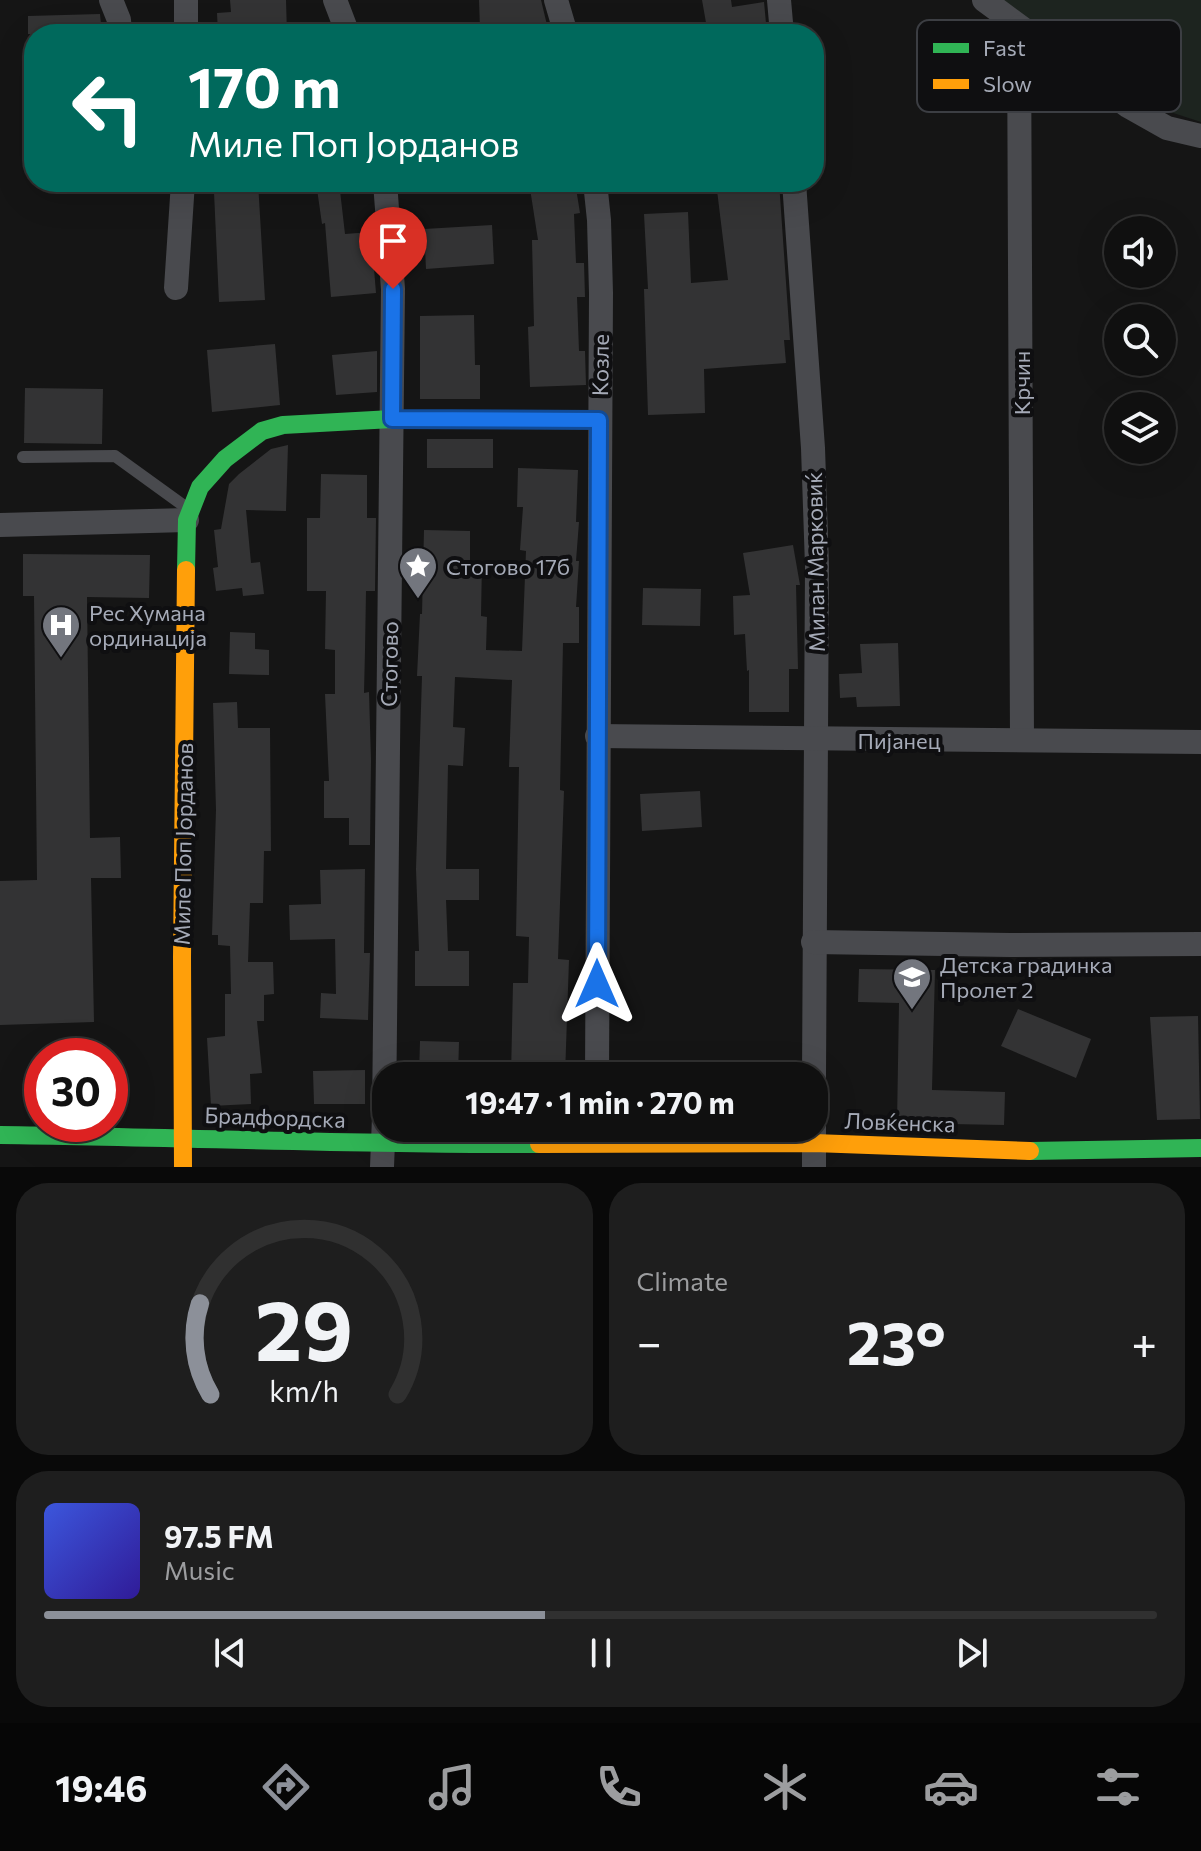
<!DOCTYPE html>
<html lang="en">
<head>
<meta charset="utf-8">
<style>
	body { margin:0; font-family:Commissioner,sans-serif; background:#1e1e1e; color:#f1f3f6; height:100vh; display:flex; flex-direction:column; font-size:30px; white-space:nowrap }
	* { box-sizing:border-box; margin:0 }
	p { font-size:26px; color:#9c9d9f }
	.icon { flex:none; width:44px; height:44px; fill:none; stroke:currentColor; stroke-width:2; stroke-linecap:round; stroke-linejoin:round }
	.map { position:relative; height:1167px; overflow:hidden }
	.panel { display:flex; flex-direction:column; gap:16px; padding:16px; background:#090909; flex:1 }
	.panel>* { flex:none }
	.banner { position:absolute; left:24px; top:24px; width:800px; height:168px; border-radius:32px; box-shadow:0 8px 32px #0002,0 0 0 2px #303030; background:#00695c; color:#fff; overflow:hidden }
	.fabs { position:absolute; left:1104px; top:216px; display:grid; gap:16px }
	.fabs a { display:grid; place-items:center; width:72px; height:72px; border-radius:50%; background:#101010; box-shadow:0 8px 32px #0002,0 0 0 2px #303030; font-size:40px }
	.speed { position:absolute; left:24px; top:1038px; display:flex; gap:16px; font-size:40px; font-weight:700; text-align:center }
	.speed>* { display:grid; place-content:center; width:104px; height:104px; border-radius:50%; background:#101010; box-shadow:0 8px 32px #0002,0 0 0 2px #303030; line-height:1 }
	.speed .limit { border:12px solid #d22; background:#fff; color:#111 }
	.pin { position:absolute; display:grid; place-items:center; width:68px; height:68px; color:#fff; margin:-82px -34px; border-radius:50% 50% 50% 0; rotate:-45deg; box-shadow:0 0 8px #0007 }
	.pin .icon { rotate:45deg }
	.me { position:absolute; width:88px; margin:-44px; rotate:0deg; stroke-linejoin:round; filter:drop-shadow(0 0 6px #0008) }
	.turn { display:flex; align-items:center; gap:28px; height:168px; padding:0 32px; font-size:36px }
	.turn .icon { width:104px; height:104px; stroke-width:2.5 }
	.turn b { display:block; font-size:56px; line-height:68px }
	.big { font-size:60px; font-weight:700; line-height:1.1 }
	.panel .card { flex:1; display:flex; flex-direction:column; justify-content:center; gap:12px; min-width:0; padding:0 28px; border-radius:32px; background:#1e1e1e }
	.panel .dial { align-items:center; gap:0 }
	.dial svg { height:208px; overflow:visible; fill:none; stroke:#303030; stroke-width:7; stroke-linecap:round; text-anchor:middle }
	.dial text { fill:#f1f3f6; stroke:none }
	.song { display:flex; align-items:center; gap:24px }
	.cover { width:96px; height:96px; border-radius:12px; background:linear-gradient(135deg,hsl(230 70% 55%),hsl(250 70% 35%)) }
	.played { height:8px; border-radius:4px; background:linear-gradient(90deg,#8c9099 45%,#303030 45%) }
	.keys { display:flex; justify-content:space-around; direction:ltr }
	.heat { display:flex; justify-content:space-between; align-items:center; font-size:44px; direction:ltr }
	.panel .tiles { flex:1; display:grid; gap:16px; grid-template-columns:1fr 1fr }
	.card:last-child { grid-column:span 2 }
	.trip { position:absolute; left:372px; top:1062px; width:456px; height:80px; border-radius:32px; background:#101010; box-shadow:0 8px 32px #0002,0 0 0 2px #303030; font-weight:700; line-height:80px; text-align:center }
	.dock { display:flex; height:128px; justify-content:space-around; align-items:center; background:#060606; color:#9c9d9f }
	.dock .icon { width:56px; height:56px }
	.dock .selected { color:#8c9099 }
	.dock b { font-size:36px; color:#f1f3f6 }
	.map>svg:first-child { display:block }
	.green { fill:#1d241f }
	.building { fill:#333334 }
	.lines { fill:none; stroke-linecap:round; stroke-linejoin:round }
	.lane { stroke:#494a4e; stroke-width:12 }
	.street { stroke:#494a4e; stroke-width:24 }
	.fast { stroke:#30b455; stroke-width:18 }
	.slow { stroke:#ff9f0a; stroke-width:18 }
	.route-casing { stroke:#114b97; stroke-width:20 }
	.route { stroke:#1a73e8; stroke-width:14 }
	.labels { text-anchor:middle; dominant-baseline:central; stroke-width:8; stroke-linejoin:round; paint-order:stroke }
	.street-label { font-size:22px; fill:#a5aab7; stroke:#0f0f11 }
	.poi-label { font-size:22px; fill:#a5aab7; stroke:#0f0f11; text-anchor:start }
	.key { fill:#0f0f11; stroke:#3c3e43; stroke-width:2 }
	.key-label { font-size:22px; fill:#a5aab7 }
</style>
</head>
<body>
<div class="map">
<svg width="1201" height="1167" viewBox="0 0 1201 1167">
	<rect width="100%" height="100%" fill="#151515"/>
	<!-- green -->
	<polygon class="green" points="996,0 1201,0 1201,122 1164,110 1092,72"/>
	<!-- building -->
	<g class="building">
		<polygon points="230,0 286,0 287,34 218,34 217,13 231,12"/>
		<polygon points="479,0 541,0 547,25 480,28"/>
		<polygon points="702,0 731,0 732,7 764,2 767,34 708,34"/>
		<polygon points="100,14 102,34 28,34 28,16"/>
		<polygon points="224,182 258,182 265,300 219,302 214,192 224,191"/>
		<polygon points="316,182 339,182 345,234 371,232 376,293 331,297 325,223 322,224"/>
		<polygon points="529,182 575,182 580,213 574,214 576,263 584,263 585,297 577,297 579,351 585,351 586,385 530,387 528,327 534,326 532,240 538,240"/>
		<polygon points="716,182 779,182 790,340 784,340 786,363 704,369 705,413 648,415 644,289 648,289 644,214 688,212 691,283 728,280"/>
		<polygon points="492,225 494,264 426,269 424,229"/>
		<polygon points="474,315 475,365 480,365 480,399 420,399 420,316"/>
		<polygon points="275,344 280,405 212,412 207,350"/>
		<polygon points="377,351 377,392 336,395 332,355"/>
		<polygon points="25,388 103,389 102,444 24,443"/>
		<rect x="427" y="439" width="66" height="29"/>
		<polygon points="288,445 286,511 246,510 251,563 260,562 264,594 243,596 242,588 216,591 213,568 218,567 214,530 221,529 229,484 239,474 271,449"/>
		<polygon points="518,468 578,470 576,522 579,522 576,561 579,561 576,607 579,607 579,643 563,643 560,790 564,791 558,959 569,960 565,1076 511,1076 513,983 528,983 529,937 516,936 519,767 509,767 512,680 455,677 453,727 465,728 463,766 448,765 446,869 479,869 479,900 446,900 448,951 469,951 469,986 415,986 415,951 419,951 416,869 422,676 417,676 420,614 422,614 424,530 470,531 470,561 482,561 481,616 487,617 486,650 522,651 526,551 520,550 523,507 517,507"/>
		<polygon points="321,474 367,475 367,518 376,518 375,591 366,591 365,650 364,693 369,692 371,761 370,845 349,845 349,818 324,818 324,781 329,781 325,694 335,694 335,650 325,649 326,591 307,591 307,518 320,518"/>
		<polygon points="793,545 800,585 796,585 798,669 789,669 789,712 749,712 749,670 747,671 745,634 734,635 733,596 750,595 743,553"/>
		<polygon points="23,554 150,555 149,598 87,597 90,838 120,837 121,878 91,878 94,1022 0,1025 0,881 37,880 34,596 23,596"/>
		<polygon points="643,588 701,589 700,626 642,625"/>
		<polygon points="230,632 255,633 255,649 269,650 269,675 229,674"/>
		<polygon points="898,643 900,706 857,707 856,697 840,698 839,674 862,673 860,644"/>
		<polygon points="237,702 238,728 270,728 271,851 264,851 263,903 250,903 248,962 273,962 274,994 264,995 264,1021 257,1021 262,1073 250,1074 251,1104 211,1106 207,1038 225,1036 225,994 231,994 230,946 218,945 218,935 212,935 216,810 213,703"/>
		<polygon points="700,791 702,827 642,831 640,794"/>
		<polygon points="365,869 364,953 370,953 368,1020 320,1018 321,993 336,994 335,939 290,940 289,905 321,904 320,870"/>
		<polygon points="859,969 935,970 932,1090 1005,1092 1004,1125 897,1123 899,1003 858,1002"/>
		<polygon points="1018,1009 1091,1039 1076,1078 1001,1046"/>
		<polygon points="1198,1016 1200,1119 1157,1120 1150,1017"/>
		<polygon points="420,1041 459,1042 458,1076 419,1076"/>
		<polygon points="365,1070 365,1104 314,1104 313,1071"/>
	</g>
	<g class="lines">
		<!-- lane -->
		<polyline class="lane" points="23,457 115,456 187,508"/>
		<!-- street -->
		<g class="street">
			<polyline points="111,0 119,20 120,34"/>
			<polyline points="186,0 186,34"/>
			<polyline points="335,0 348,34"/>
			<polyline points="556,0 566,34"/>
			<polyline points="779,0 782,34"/>
			<polyline points="984,0 1128,106 1167,128 1201,136"/>
			<polyline points="1019,27 1022,740"/>
			<polyline points="595,182 599,220 601,293 597,1076"/>
			<polyline points="794,182 813,448 817,566 814,1076"/>
			<polyline points="176,288 183,182"/>
			<polyline points="0,525 187,520"/>
			<polyline points="597,736 1201,742"/>
			<polyline points="813,942 1010,945 1201,944"/>
			<polyline points="814,1088 814,1167"/>
			<polyline points="382,1167 384,1117 393,289 385,182"/>
		</g>
		<!-- fast -->
		<g class="fast">
			<polyline points="186,570 187,520 200,487 225,459 262,431 283,425 392,419 599,420"/>
			<path d="M0,1135C180,1137 360,1145 539,1144"/>
			<polyline points="1030,1151 1201,1148"/>
		</g>
		<!-- slow -->
		<g class="slow">
			<polyline points="539,1144 814,1143 1030,1151"/>
			<polyline points="183,1167 182,957 186,570"/>
		</g>
	</g>
	<g class="lines">
		<!-- route casing -->
		<g class="route-casing">
			<polyline id="route" points="393,289 392,419 599,420 597,984"/>
		</g>
		<!-- route -->
		<use href="#route" class="route"/>
	</g>
	<!-- icons -->
	<defs>
		<g id="sight-pin" transform="scale(2)"><path d="M0 17L-7.5 6A9.5 9.5 0 1 1 7.5 6Z" fill="#73767e" stroke="#0f0f11"/><path d="M0-6L1.8-2.2L6-1.7L2.9 1.2L3.7 5.4L0 3.3L-3.7 5.4L-2.9 1.2L-6-1.7L-1.8-2.2Z" fill="#fff"/></g>
		<g id="hospital-pin" transform="scale(2)"><path d="M0 17L-7.5 6A9.5 9.5 0 1 1 7.5 6Z" fill="#73767e" stroke="#0f0f11"/><path d="M-5-5h3v3.5h4V-5h3V5h-3V1.5h-4V5h-3Z" fill="#fff"/></g>
		<g id="school-pin" transform="scale(2)"><path d="M0 17L-7.5 6A9.5 9.5 0 1 1 7.5 6Z" fill="#73767e" stroke="#0f0f11"/><path d="M0-5L7-2L0 1L-7-2ZM-4 1L0 2.5L4 1V4Q0 6-4 4Z" fill="#fff"/></g>
	</defs>
	<g fill-rule="evenodd">
		<use href="#sight-pin" x="418" y="566"/>
		<use href="#hospital-pin" x="61" y="625"/>
		<use href="#school-pin" x="912" y="977"/>
	</g>
	<g class="labels">
		<!-- street labels -->
		<g class="street-label">
			<text transform="translate(600 365) rotate(-89)">Козле</text>
			<text transform="translate(1021 383) rotate(-90)">Крчин</text>
			<text transform="translate(815 562) rotate(-91)">Милан Марковиќ</text>
			<text transform="translate(389 664) rotate(-89)">Стогово</text>
			<text x="899" y="740">Пијанец</text>
			<text transform="translate(183 844) rotate(-89)">Миле Поп Јорданов</text>
			<text transform="translate(275 1117) rotate(2)">Брадфордска</text>
			<text transform="translate(900 1122) rotate(2)">Ловќенска</text>
		</g>
		<!-- poi labels -->
		<g class="poi-label">
			<text x="446" y="566">Стогово 17б</text>
			<text x="89" y="612">Рес Хумана<tspan x="89" dy="25">ординација</tspan></text>
			<text x="940" y="964">Детска градинка<tspan x="940" dy="25">Пролет 2</tspan></text>
		</g>
	</g>
	<!-- legend -->
	<rect x="917" y="20" width="264" height="92" rx="12" class="key"/>
	<rect x="933" y="43" width="36" height="10" fill="#30b455"/>
	<rect x="933" y="79" width="36" height="10" fill="#ff9f0a"/>
	<g class="key-label">
		<text x="983" y="56">Fast</text>
		<text x="983" y="92">Slow</text>
	</g>
</svg>
<div class="fabs">
<a><svg class="icon" aria-label="sound" viewBox="0 0 24 24"><path d="M4 9h4l5-4v14l-5-4H4zM17 9q2 3 0 6"/></svg></a>
<a><svg class="icon" aria-label="search" viewBox="0 0 24 24"><circle cx="10" cy="10" r="6"/><path d="M15 15l6 6"/></svg></a>
<a><svg class="icon" aria-label="layers" viewBox="0 0 24 24"><path d="M12 4l9 5-9 5-9-5zM3 14l9 5 9-5"/></svg></a>
</div>
<div class="speed"><div class="limit">30</div></div>
<div class="pin" style="left:393px;top:289px;background:#d93025"><svg class="icon" aria-label="arrive" viewBox="0 0 24 24"><path d="M6 21V4h12l-3 4 3 4H6"/></svg></div>
<svg class="me" style="left:597px;top:984px" viewBox="-20 -20 40 40"><path d="M0-17L14 15 0 8-14 15z" fill="#1a73e8" stroke="#fff" stroke-width="4"/></svg>
<div class="trip">19:47 · 1 min · 270 m</div>
<div class="banner">
<div class="turn"><svg class="icon" aria-label="left" viewBox="0 0 24 24"><path d="M17 20v-9H6M10 6l-5 5 5 5"/></svg><div><b>170 m</b>Миле Поп Јорданов</div></div>
</div>
</div>
<section class="panel">
<div class="tiles">
<div class="card dial"><svg viewBox="0 0 100 80">
<path d="M14 69A42 42 0 1 1 86 69"/>
<path d="M14 69A42 42 0 0 1 10 34" stroke="#8c9099"/>
<text x="50" y="56" font-size="32" font-weight="700">29</text>
<text x="50" y="72" font-size="11">km/h</text>
</svg></div>
<div class="card"><p>Climate</p>
<div class="heat"><a>−</a><b class="big">23°</b><a>+</a></div>
</div>
<div class="card">
<div class="song"><i class="cover"></i><div><b>97.5 FM</b><p>Music</p></div></div>
<div class="played"></div>
<div class="keys"><svg class="icon" aria-label="previous" viewBox="0 0 24 24"><path d="M18 5L8 12l10 7zM5 5v14"/></svg><svg class="icon" aria-label="pause" viewBox="0 0 24 24"><path d="M8 5v14M16 5v14"/></svg><svg class="icon" aria-label="next" viewBox="0 0 24 24"><path d="M6 5l10 7-10 7zM19 5v14"/></svg></div>
</div>
</div>
</section>
<nav class="dock">
<b>19:46</b>
<svg class="icon selected" aria-label="directions" viewBox="0 0 24 24"><path d="M12 3l9 9-9 9-9-9zM9 14v-3h6M13 9l2 2-2 2"/></svg>
<svg class="icon" aria-label="music" viewBox="0 0 24 24"><path d="M9 18V5l10-2v13"/><circle cx="6" cy="18" r="3"/><circle cx="16" cy="16" r="3"/></svg>
<svg class="icon" aria-label="phone" viewBox="0 0 24 24"><path d="M5 4h4l2 5-3 2q2 4 5 5l2-3 5 2v4C11 20 4 13 5 4z"/></svg>
<svg class="icon" aria-label="climate" viewBox="0 0 24 24"><path d="M12 3v18M4 7l16 10M4 17L20 7"/></svg>
<svg class="icon" aria-label="car" viewBox="0 0 24 24"><path d="M5 17H2v-5l4-1 3-4h7l3 4 3 1v5h-3M9 17h6M6 11h13"/><circle cx="7" cy="17" r="2"/><circle cx="17" cy="17" r="2"/></svg>
<svg class="icon" aria-label="filters" viewBox="0 0 24 24"><path d="M4 7h16M4 17h16"/><circle cx="9" cy="7" r="2"/><circle cx="15" cy="17" r="2"/></svg>
</nav>
</body>
</html>
